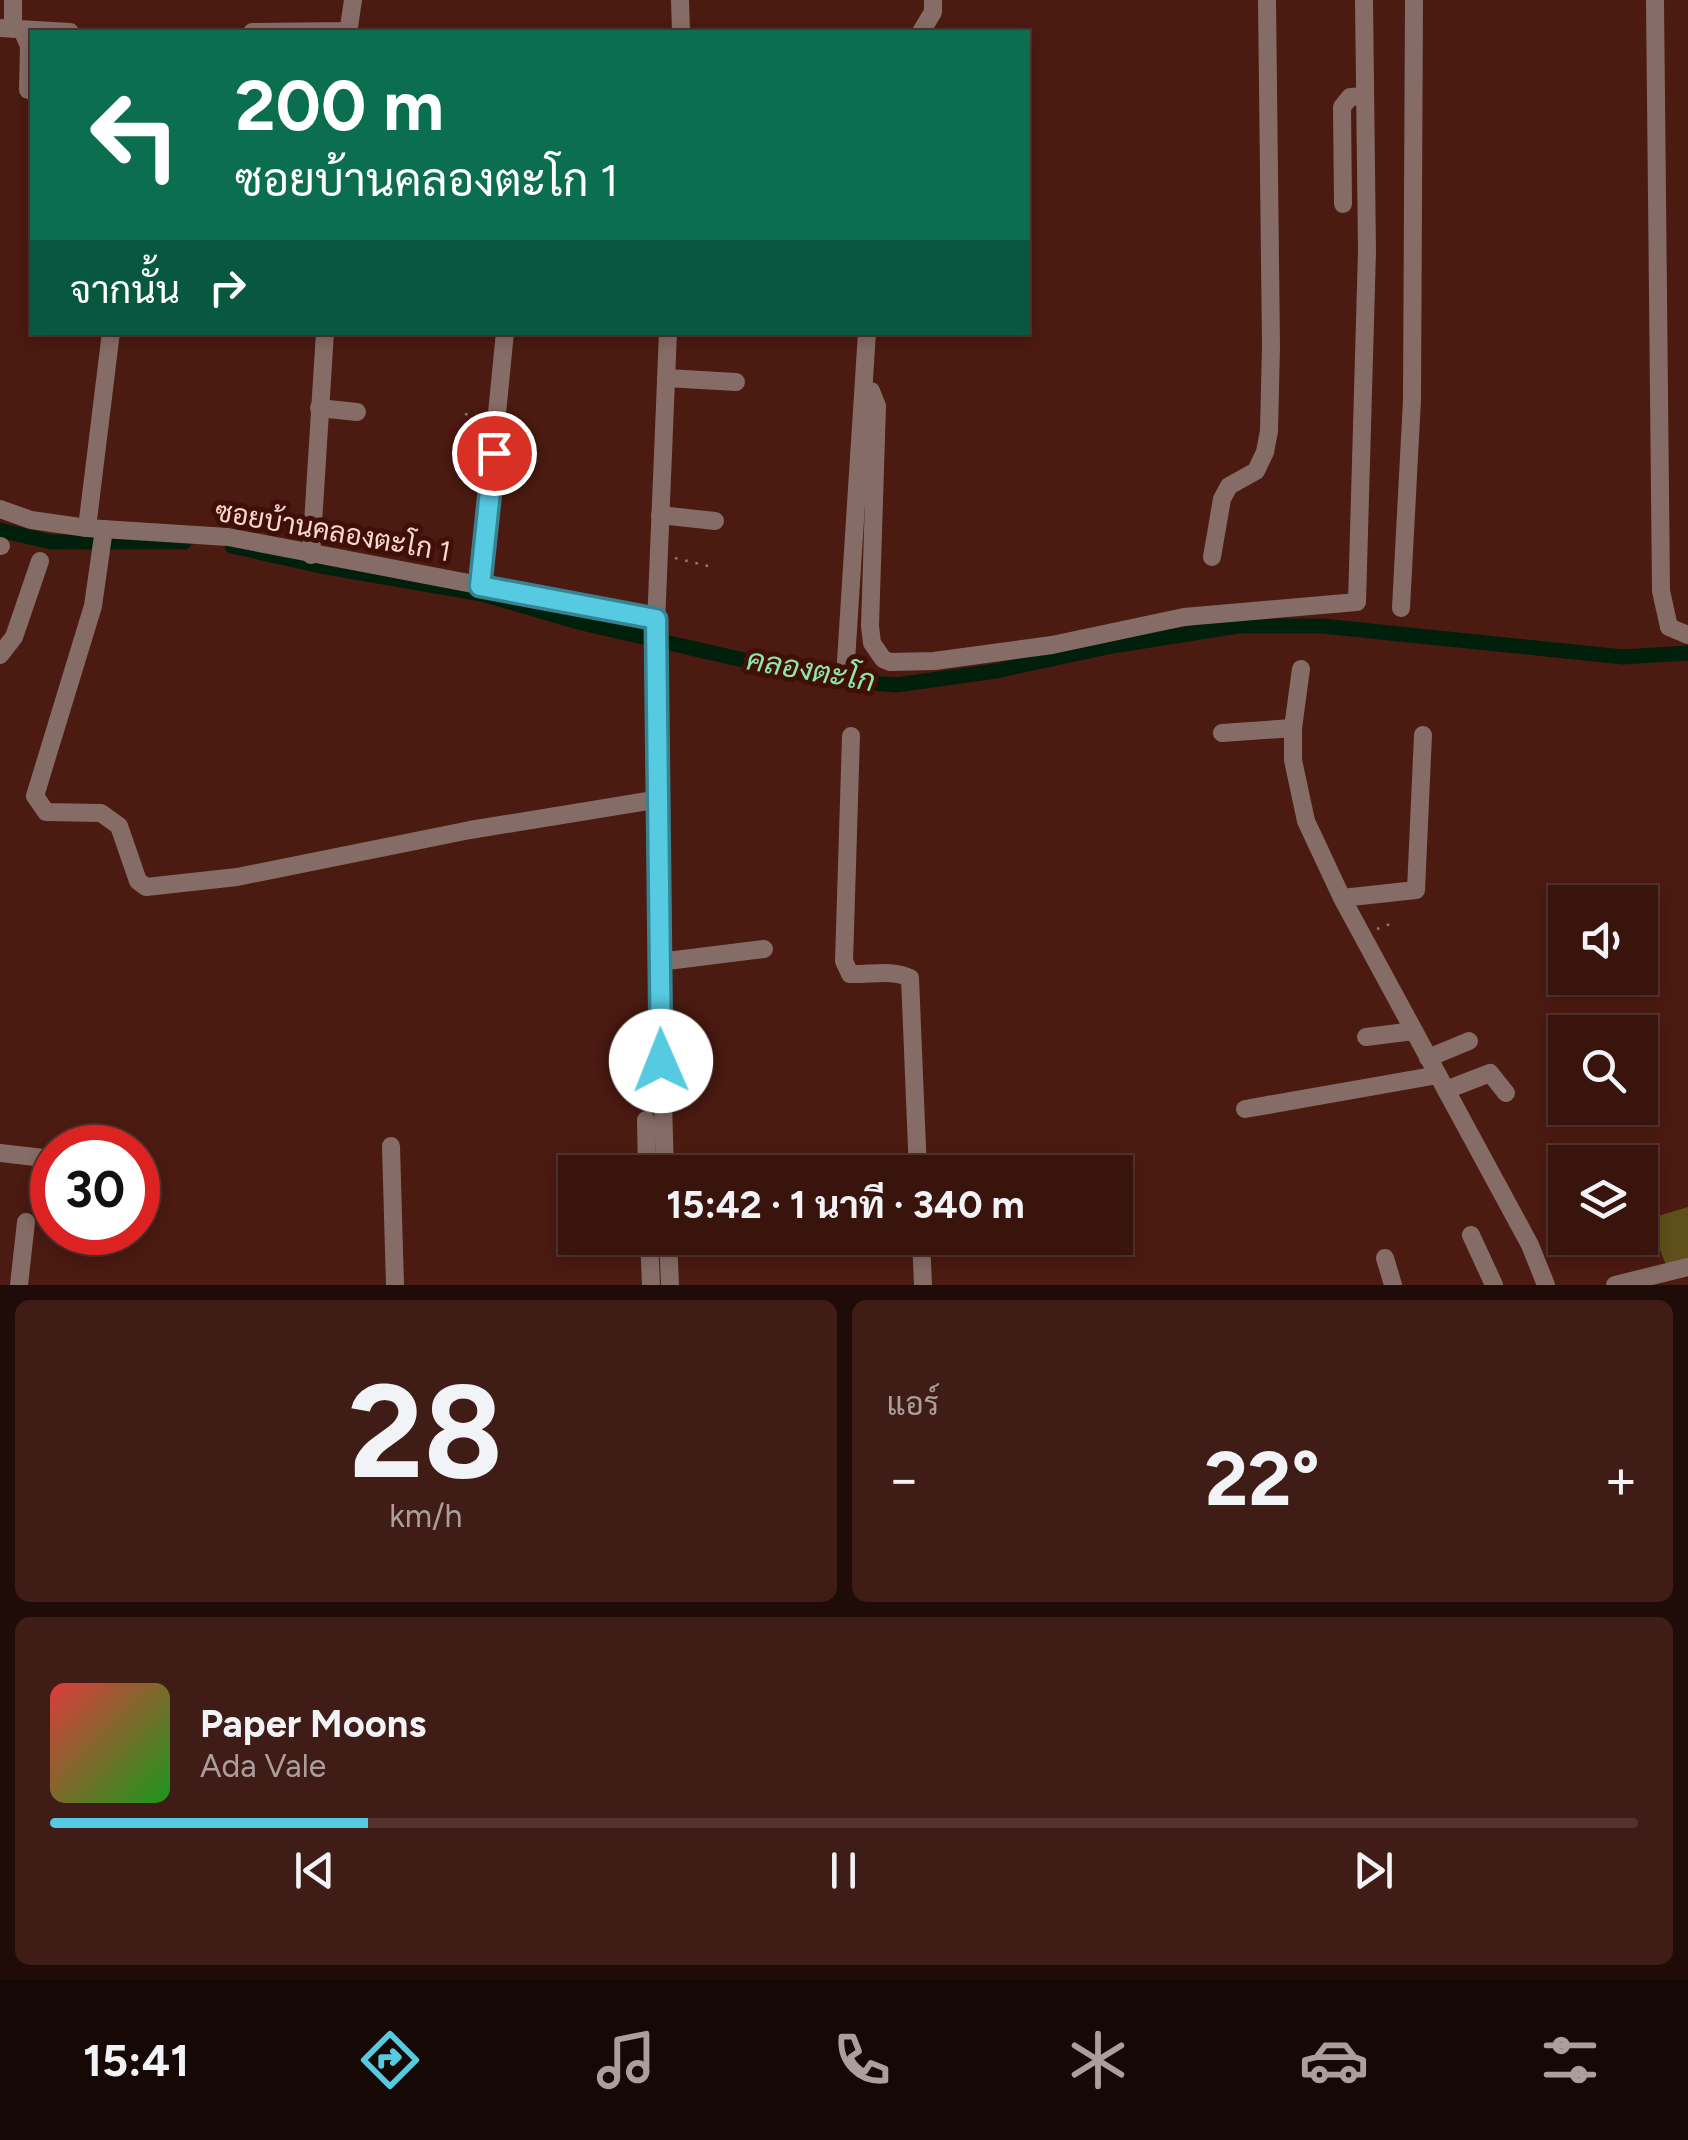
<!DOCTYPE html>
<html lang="th">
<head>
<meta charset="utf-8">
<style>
	body { margin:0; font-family:Figtree,Sarabun,sans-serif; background:#3f1d16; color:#f1f3f6; height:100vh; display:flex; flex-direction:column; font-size:38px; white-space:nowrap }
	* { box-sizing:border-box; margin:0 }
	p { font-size:32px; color:#ab9e9d }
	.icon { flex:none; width:55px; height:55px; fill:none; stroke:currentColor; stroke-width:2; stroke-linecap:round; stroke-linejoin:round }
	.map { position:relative; height:1285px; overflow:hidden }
	.sheet { display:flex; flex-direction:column; gap:15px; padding:15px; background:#1f0b07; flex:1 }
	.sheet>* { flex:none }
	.top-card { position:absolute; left:30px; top:30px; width:1000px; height:305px; border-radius:0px; box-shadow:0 5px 15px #0003,0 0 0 2px #52332e; background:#0b6e4f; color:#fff; overflow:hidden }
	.buttons { position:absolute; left:1548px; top:885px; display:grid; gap:20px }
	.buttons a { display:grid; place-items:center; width:110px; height:110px; border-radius:0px; background:#38140d; box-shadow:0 5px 15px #0003,0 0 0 2px #52332e; font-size:50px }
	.speed { position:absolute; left:30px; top:1125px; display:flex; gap:20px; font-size:50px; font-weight:700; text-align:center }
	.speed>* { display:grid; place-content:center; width:130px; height:130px; border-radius:50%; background:#38140d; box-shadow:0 5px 15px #0003,0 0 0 2px #52332e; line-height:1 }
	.speed .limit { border:15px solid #d22; background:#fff; color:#111 }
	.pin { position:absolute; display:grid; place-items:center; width:85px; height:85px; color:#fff; margin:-42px; border:5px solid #fff; border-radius:50%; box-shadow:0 2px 10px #0007 }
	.me { position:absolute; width:110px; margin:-55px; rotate:359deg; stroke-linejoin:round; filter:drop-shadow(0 0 8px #0008) }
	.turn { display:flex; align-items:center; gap:35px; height:210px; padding:0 40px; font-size:45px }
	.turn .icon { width:130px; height:130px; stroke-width:2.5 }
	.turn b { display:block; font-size:70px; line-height:85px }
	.then { display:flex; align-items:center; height:95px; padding:0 40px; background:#0003; gap:20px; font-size:38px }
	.big { font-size:75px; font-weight:700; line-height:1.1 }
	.sheet .tile { flex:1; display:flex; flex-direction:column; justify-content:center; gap:15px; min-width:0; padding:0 35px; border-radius:15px; background:#3f1d16 }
	.sheet .dial { align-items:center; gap:0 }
	.dial b { font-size:130px; line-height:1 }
	.song { display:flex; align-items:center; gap:30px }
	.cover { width:120px; height:120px; border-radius:15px; background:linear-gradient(135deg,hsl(0 70% 55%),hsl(120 70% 35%)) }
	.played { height:10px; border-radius:5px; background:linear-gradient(90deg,#55cae0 20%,#52332e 20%) }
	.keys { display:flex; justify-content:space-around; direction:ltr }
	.heat { display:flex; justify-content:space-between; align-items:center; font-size:55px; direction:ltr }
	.sheet .tiles { flex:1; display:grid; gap:15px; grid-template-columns:1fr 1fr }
	.tile:last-child { grid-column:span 2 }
	.trip { position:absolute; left:558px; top:1155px; width:575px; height:100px; border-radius:0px; background:#38140d; box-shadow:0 5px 15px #0003,0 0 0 2px #52332e; font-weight:700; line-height:100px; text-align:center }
	.dock { display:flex; height:160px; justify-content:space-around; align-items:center; background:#160805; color:#ab9e9d }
	.dock .icon { width:70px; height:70px }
	.dock .active { color:#55cae0 }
	.dock b { font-size:45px; color:#f1f3f6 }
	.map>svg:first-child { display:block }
	.green { fill:#5f4f1a }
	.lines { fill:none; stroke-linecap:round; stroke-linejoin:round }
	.canal { stroke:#01200c; stroke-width:15 }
	.path { stroke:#9e756c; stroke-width:2.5; stroke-dasharray:2.5 8; stroke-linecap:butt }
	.minor { stroke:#866c66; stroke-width:18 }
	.route-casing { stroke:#378392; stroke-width:25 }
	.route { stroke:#55cae0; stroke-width:18 }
	.labels { text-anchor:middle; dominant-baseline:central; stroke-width:10; stroke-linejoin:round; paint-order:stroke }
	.street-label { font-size:28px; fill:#f9d8d0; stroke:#400f07 }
	.water-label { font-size:30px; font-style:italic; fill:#8fe7a9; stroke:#400f07 }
</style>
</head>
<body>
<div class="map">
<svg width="1688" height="1285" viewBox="0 0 1688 1285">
	<rect width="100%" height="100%" fill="#4b1a11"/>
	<!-- green -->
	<polygon class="green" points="1688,1207 1688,1259 1666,1265 1648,1219"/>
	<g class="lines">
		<!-- canal -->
		<g class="canal">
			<polyline points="0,530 51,542 184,542"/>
			<polyline points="232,546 321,566 482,594 582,623 826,679 896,685 996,671 1112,646 1238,626 1322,626 1623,657 1688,653"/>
		</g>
		<!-- path -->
		<g class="path">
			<polyline points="465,414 481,417"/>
			<polyline points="675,558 712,567"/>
			<polyline points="1377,929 1390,924"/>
		</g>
		<!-- minor -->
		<g class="minor">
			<polyline points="680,0 681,32"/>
			<polyline points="1655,0 1661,591 1669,627 1688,635"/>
			<polyline points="0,28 70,32"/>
			<polyline points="13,29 13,0"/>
			<polyline points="22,30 29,46 28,90"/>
			<polyline points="252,32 344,31 349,27 353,0"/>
			<polyline points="921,32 933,12 933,0"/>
			<polyline points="1343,204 1342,107 1350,97 1365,96"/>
			<polyline points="666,378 736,382"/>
			<polyline points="866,390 871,391 877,406 870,626 872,643 883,659 890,662 934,661 1052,645 1184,617 1357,602 1367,251 1364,0"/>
			<polyline points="319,408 357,412"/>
			<polyline points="0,509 31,520 87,528 228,537 656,619"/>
			<polyline points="660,515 715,521"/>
			<polyline points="87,528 111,332"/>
			<polyline points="104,529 93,606 35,796 46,812 101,813 119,826 138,881 146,887 237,877 470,830 660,799"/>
			<polyline points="0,546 1,546"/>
			<polyline points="311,555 325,332"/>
			<polyline points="1212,557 1222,499 1229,486 1256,471 1265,452 1269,431 1271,346 1267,0"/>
			<polyline points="480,586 505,332"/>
			<polyline points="1401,608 1412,400 1414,0"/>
			<polyline points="0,655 14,637 40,561"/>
			<polyline points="846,661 867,332"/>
			<polyline points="1301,669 1293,728 1293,760 1306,821 1342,898 1530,1245 1546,1285"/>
			<polyline points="1222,733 1293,728"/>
			<path d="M851,736L844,961L850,974C869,975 893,969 910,978L918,1172"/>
			<polyline points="1342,898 1416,890 1423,735"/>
			<polyline points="659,962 764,949"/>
			<polyline points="1366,1037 1414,1031"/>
			<polyline points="1428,1058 1469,1041"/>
			<polyline points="1446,1090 1490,1073 1506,1093"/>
			<polyline points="1245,1109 1438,1075"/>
			<polyline points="646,1120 647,1172"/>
			<polyline points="391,1146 395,1285"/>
			<polyline points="0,1153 52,1159"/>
			<polyline points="665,1172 659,962 660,799 656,624 668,332"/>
			<polyline points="1471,1235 1494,1285"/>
			<polyline points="649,1238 651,1285"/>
			<polyline points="668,1238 670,1285"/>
			<polyline points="921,1238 923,1285"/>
			<polyline points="1385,1258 1393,1285"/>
			<polyline points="19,1285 26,1222"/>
			<polyline points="1615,1285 1688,1267"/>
		</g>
	</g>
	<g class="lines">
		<!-- route casing -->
		<g class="route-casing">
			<polyline id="route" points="494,453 480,586 656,619 661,1061"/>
		</g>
		<!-- route -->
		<use href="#route" class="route"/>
	</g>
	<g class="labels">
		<!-- street labels -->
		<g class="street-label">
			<text transform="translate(333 531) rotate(10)">ซอยบ้านคลองตะโก 1</text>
		</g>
		<!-- water labels -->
		<g class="water-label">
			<text transform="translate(811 670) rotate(10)">คลองตะโก</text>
		</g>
	</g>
</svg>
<div class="buttons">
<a><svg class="icon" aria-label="sound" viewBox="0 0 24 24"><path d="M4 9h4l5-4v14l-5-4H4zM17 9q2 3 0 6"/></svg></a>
<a><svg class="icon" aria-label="search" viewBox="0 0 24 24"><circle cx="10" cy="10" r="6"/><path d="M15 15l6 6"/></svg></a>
<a><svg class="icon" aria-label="layers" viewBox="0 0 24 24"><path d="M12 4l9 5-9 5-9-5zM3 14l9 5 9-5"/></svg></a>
</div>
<div class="speed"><div class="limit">30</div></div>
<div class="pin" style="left:494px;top:453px;background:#d93025"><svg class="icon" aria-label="arrive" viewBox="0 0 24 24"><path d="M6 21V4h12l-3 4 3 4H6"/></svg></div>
<svg class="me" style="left:661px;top:1061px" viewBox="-20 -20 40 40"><circle r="19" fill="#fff"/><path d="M0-13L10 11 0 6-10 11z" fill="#55cae0"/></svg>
<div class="trip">15:42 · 1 นาที · 340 m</div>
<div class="top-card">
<div class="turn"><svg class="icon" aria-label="left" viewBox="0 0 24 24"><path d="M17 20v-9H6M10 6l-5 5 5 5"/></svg><div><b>200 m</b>ซอยบ้านคลองตะโก 1</div></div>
<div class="then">จากนั้น<svg class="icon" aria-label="right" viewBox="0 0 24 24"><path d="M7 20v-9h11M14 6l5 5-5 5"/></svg></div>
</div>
</div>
<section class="sheet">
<div class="tiles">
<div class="tile dial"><b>28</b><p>km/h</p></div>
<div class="tile"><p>แอร์</p>
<div class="heat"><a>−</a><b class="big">22°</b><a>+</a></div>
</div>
<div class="tile">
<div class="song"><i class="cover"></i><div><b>Paper Moons</b><p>Ada Vale</p></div></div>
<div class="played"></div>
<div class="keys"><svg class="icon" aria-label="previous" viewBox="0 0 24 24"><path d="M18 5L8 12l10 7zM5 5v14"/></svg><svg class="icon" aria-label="pause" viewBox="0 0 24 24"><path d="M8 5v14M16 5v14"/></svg><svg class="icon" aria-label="next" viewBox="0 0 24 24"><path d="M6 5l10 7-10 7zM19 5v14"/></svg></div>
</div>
</div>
</section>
<nav class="dock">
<b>15:41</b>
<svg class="icon active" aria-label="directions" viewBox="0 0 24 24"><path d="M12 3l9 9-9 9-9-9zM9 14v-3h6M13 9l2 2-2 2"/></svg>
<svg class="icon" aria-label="music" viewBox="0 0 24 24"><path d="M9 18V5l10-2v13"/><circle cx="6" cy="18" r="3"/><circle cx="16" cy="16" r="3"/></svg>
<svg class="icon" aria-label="phone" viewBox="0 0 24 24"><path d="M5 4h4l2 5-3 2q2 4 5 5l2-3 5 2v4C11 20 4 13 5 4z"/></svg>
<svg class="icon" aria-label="climate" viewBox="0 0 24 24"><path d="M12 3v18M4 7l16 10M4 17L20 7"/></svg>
<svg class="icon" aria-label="car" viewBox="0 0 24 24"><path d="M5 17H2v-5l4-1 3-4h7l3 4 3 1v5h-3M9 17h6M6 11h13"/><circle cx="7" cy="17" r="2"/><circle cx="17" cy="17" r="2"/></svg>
<svg class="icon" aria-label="filters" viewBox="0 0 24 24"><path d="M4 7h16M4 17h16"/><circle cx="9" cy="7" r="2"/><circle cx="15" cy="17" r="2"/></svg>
</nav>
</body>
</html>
